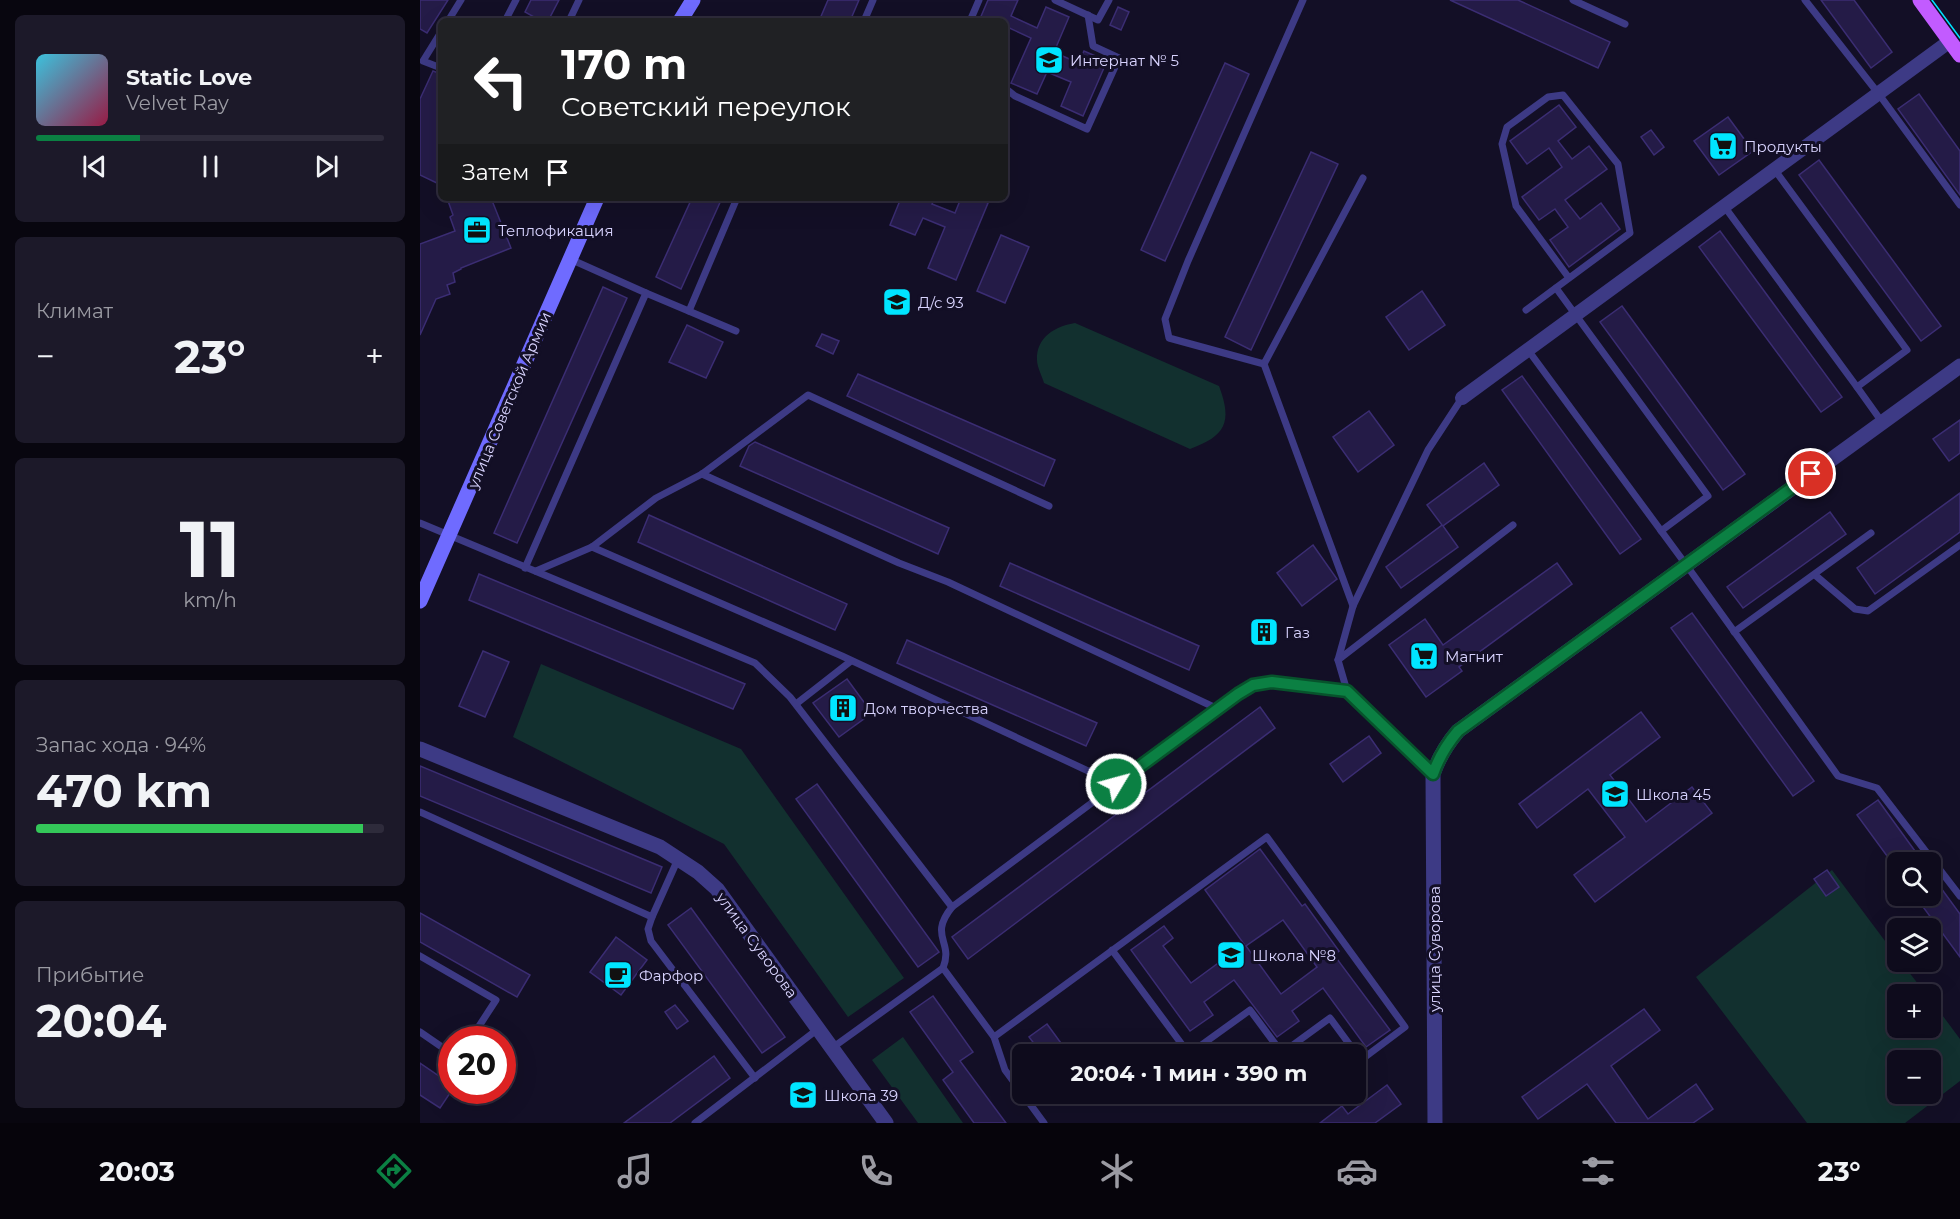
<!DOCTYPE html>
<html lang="ru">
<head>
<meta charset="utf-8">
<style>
	body { margin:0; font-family:Montserrat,sans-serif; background:#1c1929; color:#f1f3f6; height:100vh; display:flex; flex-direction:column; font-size:22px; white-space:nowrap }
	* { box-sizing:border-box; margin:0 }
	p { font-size:20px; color:#9b9ba3 }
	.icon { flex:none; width:33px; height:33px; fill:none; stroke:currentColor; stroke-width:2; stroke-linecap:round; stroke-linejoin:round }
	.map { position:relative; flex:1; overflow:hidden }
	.details { display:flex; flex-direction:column; gap:15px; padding:15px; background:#08060f; width:420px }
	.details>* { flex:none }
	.guide { position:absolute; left:18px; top:18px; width:570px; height:183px; border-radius:9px; box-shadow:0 6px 24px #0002,0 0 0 2px #2e2b3b; background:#202124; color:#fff; overflow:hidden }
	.tools { position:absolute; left:1467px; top:852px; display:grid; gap:12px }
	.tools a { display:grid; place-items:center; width:54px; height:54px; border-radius:9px; background:#0e0b1c; box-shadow:0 6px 24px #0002,0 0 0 2px #2e2b3b; font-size:30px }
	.speed { position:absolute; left:18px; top:1026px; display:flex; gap:12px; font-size:30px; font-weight:700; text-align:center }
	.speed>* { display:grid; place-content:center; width:78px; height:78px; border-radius:50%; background:#0e0b1c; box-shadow:0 6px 24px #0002,0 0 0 2px #2e2b3b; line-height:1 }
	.speed .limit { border:9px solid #d22; background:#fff; color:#111 }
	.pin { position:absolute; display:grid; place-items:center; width:51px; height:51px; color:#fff; margin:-26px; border:3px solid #fff; border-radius:50%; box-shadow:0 2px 6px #0007 }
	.me { position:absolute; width:66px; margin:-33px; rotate:53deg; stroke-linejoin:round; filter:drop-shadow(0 0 4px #0008) }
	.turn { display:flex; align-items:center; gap:21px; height:126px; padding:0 24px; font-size:27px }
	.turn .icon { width:78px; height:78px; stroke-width:2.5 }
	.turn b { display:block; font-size:42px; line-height:51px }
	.then { display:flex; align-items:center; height:57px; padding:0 24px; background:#0003; gap:12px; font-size:22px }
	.big { font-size:45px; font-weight:700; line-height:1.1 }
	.details .tile { flex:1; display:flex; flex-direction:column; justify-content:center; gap:9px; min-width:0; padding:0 21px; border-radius:9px; background:#1c1929 }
	.details .dial { align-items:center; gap:0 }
	.dial b { font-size:78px; line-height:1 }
	.song { display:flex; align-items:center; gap:18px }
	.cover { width:72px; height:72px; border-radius:9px; background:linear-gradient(135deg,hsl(190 70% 55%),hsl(340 70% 35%)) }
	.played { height:6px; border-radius:3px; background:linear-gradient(90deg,#0b8043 30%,#2e2b3b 30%) }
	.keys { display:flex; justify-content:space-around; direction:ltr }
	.heat { display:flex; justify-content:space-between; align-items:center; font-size:33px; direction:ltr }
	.charge { height:9px; border-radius:4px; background:linear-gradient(90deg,#34c759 94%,#2e2b3b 0) }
	.trip { position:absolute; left:592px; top:1044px; width:354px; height:60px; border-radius:9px; background:#0e0b1c; box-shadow:0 6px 24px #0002,0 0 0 2px #2e2b3b; font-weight:700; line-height:60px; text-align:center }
	.tabs { display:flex; height:96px; justify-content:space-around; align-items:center; background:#06040b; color:#9b9ba3 }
	.tabs .icon { width:42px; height:42px }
	.tabs .current { color:#0b8043 }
	.tabs b { font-size:27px; color:#f1f3f6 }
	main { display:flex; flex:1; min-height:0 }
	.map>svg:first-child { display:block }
	.green { fill:#12302f; fill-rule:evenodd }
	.building { fill:#241b47; stroke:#3b2d73; stroke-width:1.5; fill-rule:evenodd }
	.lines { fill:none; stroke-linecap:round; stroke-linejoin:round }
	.service { stroke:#3d3a85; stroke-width:7 }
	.minor { stroke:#3d3a85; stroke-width:14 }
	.tertiary { stroke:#3d3a85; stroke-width:15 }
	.secondary { stroke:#6f6bff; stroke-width:15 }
	.primary { stroke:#c25bff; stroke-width:15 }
	.tram { stroke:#00e5ff; stroke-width:1.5 }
	.route-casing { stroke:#07532c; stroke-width:15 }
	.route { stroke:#0b8043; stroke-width:10 }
	.labels { text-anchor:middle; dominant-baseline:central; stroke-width:6; stroke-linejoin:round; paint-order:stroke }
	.poi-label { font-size:15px; fill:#d9d4ff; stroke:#130f26; text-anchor:start }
	.street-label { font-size:15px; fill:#d9d4ff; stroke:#130f26 }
</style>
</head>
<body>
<main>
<section class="details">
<div class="tile">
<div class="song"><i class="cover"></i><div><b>Static Love</b><p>Velvet Ray</p></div></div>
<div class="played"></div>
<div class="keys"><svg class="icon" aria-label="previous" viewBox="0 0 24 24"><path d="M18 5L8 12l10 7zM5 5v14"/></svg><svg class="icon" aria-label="pause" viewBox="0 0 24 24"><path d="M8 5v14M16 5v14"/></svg><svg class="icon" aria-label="next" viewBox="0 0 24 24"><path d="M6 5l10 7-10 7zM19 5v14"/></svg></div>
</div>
<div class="tile"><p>Климат</p>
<div class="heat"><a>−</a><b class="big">23°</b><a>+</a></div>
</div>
<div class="tile dial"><b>11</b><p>km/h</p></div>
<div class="tile"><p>Запас хода · 94%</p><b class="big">470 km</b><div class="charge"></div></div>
<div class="tile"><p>Прибытие</p><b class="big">20:04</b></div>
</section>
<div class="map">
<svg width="1540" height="1123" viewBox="0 0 1540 1123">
	<rect width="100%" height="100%" fill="#130f26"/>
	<!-- green -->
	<g class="green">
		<path d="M655,323L799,386C813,423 805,436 770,449L624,383C622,376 617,367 617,360C616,337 636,326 655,323Z"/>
		<polygon points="121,664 321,749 484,978 428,1017 304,844 93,737"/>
		<path d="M1412,870L1477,957L1478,962H1481L1506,994H1478V1028H1510L1511,1000L1540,1039V1081L1485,1123H1387L1276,977ZM1478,1060H1510V1094H1478Z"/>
		<polygon points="483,1037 543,1123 498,1123 452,1060"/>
	</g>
	<!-- building -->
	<g class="building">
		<polygon points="0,0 28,0 7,33 0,29"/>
		<polygon points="111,0 139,0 128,21 121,21 105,12"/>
		<polygon points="408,0 439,0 430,21 399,21"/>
		<polygon points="568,0 598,0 591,16 617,28 626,7 649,17 634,52 658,63 664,51 687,61 663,116 641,106 651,82 627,72 617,94 591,83 611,38 585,26 585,21 559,21"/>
		<polygon points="1030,0 1098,0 1190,42 1178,68"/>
		<polygon points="1401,0 1434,0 1472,52 1451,68"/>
		<polygon points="698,7 709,12 701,30 690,25"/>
		<polygon points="805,63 829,74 745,261 721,250"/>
		<polygon points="13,71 21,74 21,185 0,175 0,99"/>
		<polygon points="1499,94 1540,151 1540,195 1478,109"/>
		<polygon points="1139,105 1156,127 1138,141 1152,159 1169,146 1187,169 1145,200 1160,219 1181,203 1200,229 1149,267 1130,240 1148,227 1135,209 1119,220 1102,197 1142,167 1129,148 1107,164 1090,141"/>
		<polygon points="1308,117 1333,151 1299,175 1274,141"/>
		<polygon points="1231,130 1244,147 1234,155 1221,137"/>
		<polygon points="891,152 918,164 831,350 805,337"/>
		<polygon points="1399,160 1521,326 1501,341 1379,175"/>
		<polygon points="27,198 71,198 91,248 41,268 41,269 33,273 35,282 27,285 30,294 16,299 0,335 0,244 35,231 30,217 33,215"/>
		<polygon points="272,198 302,198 261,289 236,277"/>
		<polygon points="481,198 515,198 512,204 535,213 541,198 558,198 568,203 536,280 508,268 525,227 503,218 495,235 470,225"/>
		<polygon points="1300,231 1422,397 1401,412 1279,247"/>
		<polygon points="581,235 609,247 585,303 557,291"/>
		<polygon points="183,287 207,298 97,543 74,533"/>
		<polygon points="1002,291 1025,325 989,350 966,317"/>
		<polygon points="1202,306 1325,474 1303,490 1180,322"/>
		<polygon points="267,325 303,342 286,378 249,362"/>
		<polygon points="402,334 419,341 413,354 396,346"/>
		<polygon points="438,374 635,460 624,486 427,396"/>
		<polygon points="1102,376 1221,539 1200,554 1082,390"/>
		<polygon points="949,411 974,445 938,472 913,437"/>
		<polygon points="1540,420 1540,453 1529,461 1513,439"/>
		<polygon points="335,442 529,528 518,554 320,466 329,446"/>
		<polygon points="1064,463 1079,485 1023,526 1038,547 981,588 966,567 1022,525 1007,505"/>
		<polygon points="1540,493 1540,532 1455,594 1437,568"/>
		<polygon points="1410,512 1426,534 1323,608 1307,587"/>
		<polygon points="229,515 427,604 415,630 218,542"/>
		<polygon points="893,545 917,579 882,606 857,573"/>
		<polygon points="590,563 779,646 769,670 580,586"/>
		<polygon points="1137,563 1152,584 1039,667 1042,671 1006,697 969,645 1005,619 1023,645"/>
		<polygon points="59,574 325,684 313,709 49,600"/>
		<polygon points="1272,613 1394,781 1373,796 1251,628"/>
		<polygon points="487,640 677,723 666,746 477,663"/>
		<polygon points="63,651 89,662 65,717 39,706"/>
		<polygon points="427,679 452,713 419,737 393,703"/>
		<polygon points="840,707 855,728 548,959 532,937"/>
		<polygon points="1221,712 1240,737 1190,775 1226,822 1272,787 1292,813 1175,902 1154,875 1205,837 1168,789 1117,828 1099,804"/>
		<polygon points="949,736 961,753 923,782 910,764"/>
		<polygon points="0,766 242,867 231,893 0,796"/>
		<polygon points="397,784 519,952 498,967 376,799"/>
		<polygon points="1458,800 1503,862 1478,862 1478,871 1437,815"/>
		<path d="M840,849L882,906L885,904L919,951L914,955L970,1030L946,1047L903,988L872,1011L879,1021L857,1037L814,980L784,1002L793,1015L770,1031L711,950L744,926L753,938L743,946L771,983L824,944L785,890ZM863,920L897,967L861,994L826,946Z"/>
		<polygon points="1407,870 1419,887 1406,896 1394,879"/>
		<polygon points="1510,873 1540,914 1540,957 1495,896 1510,896"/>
		<polygon points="271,908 365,1037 342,1053 248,925"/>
		<polygon points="0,913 110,975 97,997 0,942"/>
		<polygon points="196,937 227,960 201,995 170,972"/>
		<polygon points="513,996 553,1052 540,1061 586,1123 554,1123 523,1080 533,1072 490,1012"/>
		<polygon points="255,1005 268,1021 257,1029 245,1012"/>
		<polygon points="1224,1009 1240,1030 1191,1066 1228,1119 1276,1084 1293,1109 1273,1123 1196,1123 1167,1084 1118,1119 1102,1097"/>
		<polygon points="627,1024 649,1054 622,1054 609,1037"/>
		<polygon points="294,1056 310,1078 250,1123 204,1123"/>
		<polygon points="0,1063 32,1085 32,1090 20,1108 0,1095"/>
		<polygon points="967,1085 981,1104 955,1123 900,1123 922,1106 928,1114"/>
	</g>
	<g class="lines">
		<!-- service -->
		<g class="service">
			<polyline points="635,0 678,20 689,0"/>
			<polyline points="883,0 768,261 745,319 749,338 844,364 943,178"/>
			<polyline points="1153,0 1205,24"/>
			<polyline points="1385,0 1458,93 1540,205"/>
			<polyline points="28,21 41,0"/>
			<polyline points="85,21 96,0"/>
			<polyline points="149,21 159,0"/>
			<polyline points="444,21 453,0"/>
			<polyline points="550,21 559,0"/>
			<polyline points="21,32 3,61 21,68"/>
			<polyline points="585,88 595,96 667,129 699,58 673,46 668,15"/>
			<polyline points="1354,169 1487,350 1437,387 1462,422"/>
			<polyline points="1304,206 1437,387"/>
			<polyline points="1136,288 1288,496 1241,531"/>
			<polyline points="226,293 316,331"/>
			<polyline points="1106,310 1210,233 1198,164 1143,95 1128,97 1087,127 1082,144 1096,206 1149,278"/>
			<polyline points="269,311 317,198"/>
			<polyline points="1108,350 1267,566 1418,776 1457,788 1540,896"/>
			<polyline points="844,364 933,606"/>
			<polyline points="282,474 479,563 528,582 798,709"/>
			<path d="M0,523L335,663L370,697L532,907C508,937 534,941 523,968L412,1048"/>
			<polyline points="172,547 422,656 696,784"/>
			<polyline points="105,568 226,293 150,259"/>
			<polyline points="116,571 172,547 236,498 282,474 388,395 629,506"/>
			<polyline points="1395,575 1435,609 1448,611 1540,545"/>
			<polyline points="1314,632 1451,533"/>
			<polyline points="918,660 1093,525"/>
			<polyline points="376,704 431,661"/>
			<polyline points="1012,773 927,691 918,660 933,606 1008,450 1042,398"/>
			<polyline points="0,812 232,917 258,859"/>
			<polyline points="532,907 818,694 833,685 852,682 927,691"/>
			<polyline points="232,917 228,929 231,941 335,1078"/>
			<polyline points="0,956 76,1000 50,1040"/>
			<polyline points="523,968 574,1037 585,1070 624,1123"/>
			<polyline points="0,1032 32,1054"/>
			<path d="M574,1037C665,970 756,904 847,837L985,1027L941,1060L910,1018L862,1053L830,1010L769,1054L692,950"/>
			<polyline points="275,1123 398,1029"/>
		</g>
		<!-- minor -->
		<polyline class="minor" points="1042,398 1530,41"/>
		<!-- tertiary -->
		<g class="tertiary">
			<polyline points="0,749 240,847 278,872 297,889 466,1123"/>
			<path d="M1015,1123L1013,774C1019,757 1026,745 1038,731L1540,366"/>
		</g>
		<!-- secondary -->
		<g class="secondary">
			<polyline points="260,21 273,0"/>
			<polyline points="0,601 177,198"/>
		</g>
		<!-- primary -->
		<polyline class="primary" points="1500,0 1540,55"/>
		<!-- tram -->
		<polyline class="tram" points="1512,0 1540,38"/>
	</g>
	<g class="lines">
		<!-- route casing -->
		<g class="route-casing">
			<path id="route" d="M696,784L818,694L833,685L852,682L927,691L1013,774C1019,757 1026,745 1038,731L1391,474"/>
		</g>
		<!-- route -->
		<use href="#route" class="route"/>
	</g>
	<!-- icons -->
	<defs>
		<g id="school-square" transform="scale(1.5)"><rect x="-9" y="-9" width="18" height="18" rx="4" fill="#00e5ff" stroke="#130f26"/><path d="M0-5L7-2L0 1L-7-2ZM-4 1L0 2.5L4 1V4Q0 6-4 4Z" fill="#111"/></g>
		<g id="supermarket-square" transform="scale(1.5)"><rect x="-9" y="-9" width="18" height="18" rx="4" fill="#00e5ff" stroke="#130f26"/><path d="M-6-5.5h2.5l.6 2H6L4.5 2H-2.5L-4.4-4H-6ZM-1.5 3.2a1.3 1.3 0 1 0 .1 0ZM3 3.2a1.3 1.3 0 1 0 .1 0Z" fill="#111"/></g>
		<g id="office-square" transform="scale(1.5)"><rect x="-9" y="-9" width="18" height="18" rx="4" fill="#00e5ff" stroke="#130f26"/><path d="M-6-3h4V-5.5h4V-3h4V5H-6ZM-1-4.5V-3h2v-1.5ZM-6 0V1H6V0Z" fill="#111"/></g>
		<g id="building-square" transform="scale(1.5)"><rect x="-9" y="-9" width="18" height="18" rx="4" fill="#00e5ff" stroke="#130f26"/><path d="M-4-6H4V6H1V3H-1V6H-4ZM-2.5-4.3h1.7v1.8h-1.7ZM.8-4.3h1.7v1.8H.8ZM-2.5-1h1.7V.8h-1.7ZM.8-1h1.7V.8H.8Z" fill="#111"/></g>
		<g id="cafe-square" transform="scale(1.5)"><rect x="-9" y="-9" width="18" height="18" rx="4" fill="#00e5ff" stroke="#130f26"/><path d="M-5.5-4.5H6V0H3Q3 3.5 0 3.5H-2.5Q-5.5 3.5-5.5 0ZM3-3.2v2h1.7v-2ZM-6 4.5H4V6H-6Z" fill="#111"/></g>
	</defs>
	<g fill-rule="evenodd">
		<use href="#school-square" x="629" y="60"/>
		<use href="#supermarket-square" x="1303" y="146"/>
		<use href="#office-square" x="57" y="230"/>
		<use href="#school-square" x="477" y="302"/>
		<use href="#building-square" x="844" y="632"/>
		<use href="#supermarket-square" x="1004" y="656"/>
		<use href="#building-square" x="423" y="708"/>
		<use href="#school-square" x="1195" y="794"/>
		<use href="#school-square" x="811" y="955"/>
		<use href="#cafe-square" x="198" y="975"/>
		<use href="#school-square" x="383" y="1095"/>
	</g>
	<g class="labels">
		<!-- poi labels -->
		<g class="poi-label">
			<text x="650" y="60">Интернат № 5</text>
			<text x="1324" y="146">Продукты</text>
			<text x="78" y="230">Теплофикация</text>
			<text x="498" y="302">Д/с 93</text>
			<text x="865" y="632">Газ</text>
			<text x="1025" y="656">Магнит</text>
			<text x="444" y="708">Дом творчества</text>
			<text x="1216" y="794">Школа 45</text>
			<text x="832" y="955">Школа №8</text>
			<text x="219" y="975">Фарфор</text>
			<text x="404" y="1095">Школа 39</text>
		</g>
		<!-- street labels -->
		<g class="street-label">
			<text transform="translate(89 400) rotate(-67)">улица Советской Армии</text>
			<text transform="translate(337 945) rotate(54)">улица Суворова</text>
			<text transform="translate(1014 949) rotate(-90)">улица Суворова</text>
		</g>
	</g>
</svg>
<div class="tools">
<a><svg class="icon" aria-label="search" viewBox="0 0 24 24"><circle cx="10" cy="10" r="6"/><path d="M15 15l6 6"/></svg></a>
<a><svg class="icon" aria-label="layers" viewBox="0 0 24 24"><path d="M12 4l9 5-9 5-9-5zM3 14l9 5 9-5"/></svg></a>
<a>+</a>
<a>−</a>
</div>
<div class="speed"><div class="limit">20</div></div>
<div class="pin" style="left:1391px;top:474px;background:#d93025"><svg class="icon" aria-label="arrive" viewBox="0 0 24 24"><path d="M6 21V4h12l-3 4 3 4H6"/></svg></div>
<svg class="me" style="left:696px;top:784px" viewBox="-20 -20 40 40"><circle r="17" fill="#0b8043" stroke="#fff" stroke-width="3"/><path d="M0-11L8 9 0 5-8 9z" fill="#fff"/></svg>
<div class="trip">20:04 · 1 мин · 390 m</div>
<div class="guide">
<div class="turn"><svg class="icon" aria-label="left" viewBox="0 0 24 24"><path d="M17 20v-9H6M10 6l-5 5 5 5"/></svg><div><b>170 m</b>Советский переулок</div></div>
<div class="then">Затем<svg class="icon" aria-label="arrive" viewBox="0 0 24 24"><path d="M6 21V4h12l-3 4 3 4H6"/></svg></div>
</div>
</div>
</main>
<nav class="tabs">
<b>20:03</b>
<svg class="icon current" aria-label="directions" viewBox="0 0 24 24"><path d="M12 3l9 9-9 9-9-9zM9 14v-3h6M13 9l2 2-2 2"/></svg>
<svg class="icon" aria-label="music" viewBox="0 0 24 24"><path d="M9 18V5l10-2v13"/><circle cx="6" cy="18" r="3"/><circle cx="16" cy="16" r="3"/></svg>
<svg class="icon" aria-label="phone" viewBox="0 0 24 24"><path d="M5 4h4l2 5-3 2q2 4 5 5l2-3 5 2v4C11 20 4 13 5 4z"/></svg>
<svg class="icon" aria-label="climate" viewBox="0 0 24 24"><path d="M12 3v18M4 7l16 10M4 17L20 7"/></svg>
<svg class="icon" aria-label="car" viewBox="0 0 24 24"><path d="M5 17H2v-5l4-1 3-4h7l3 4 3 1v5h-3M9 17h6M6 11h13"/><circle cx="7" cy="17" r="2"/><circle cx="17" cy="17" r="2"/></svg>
<svg class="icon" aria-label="filters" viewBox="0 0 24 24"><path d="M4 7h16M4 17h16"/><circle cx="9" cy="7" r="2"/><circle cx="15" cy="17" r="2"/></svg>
<b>23°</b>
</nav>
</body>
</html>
